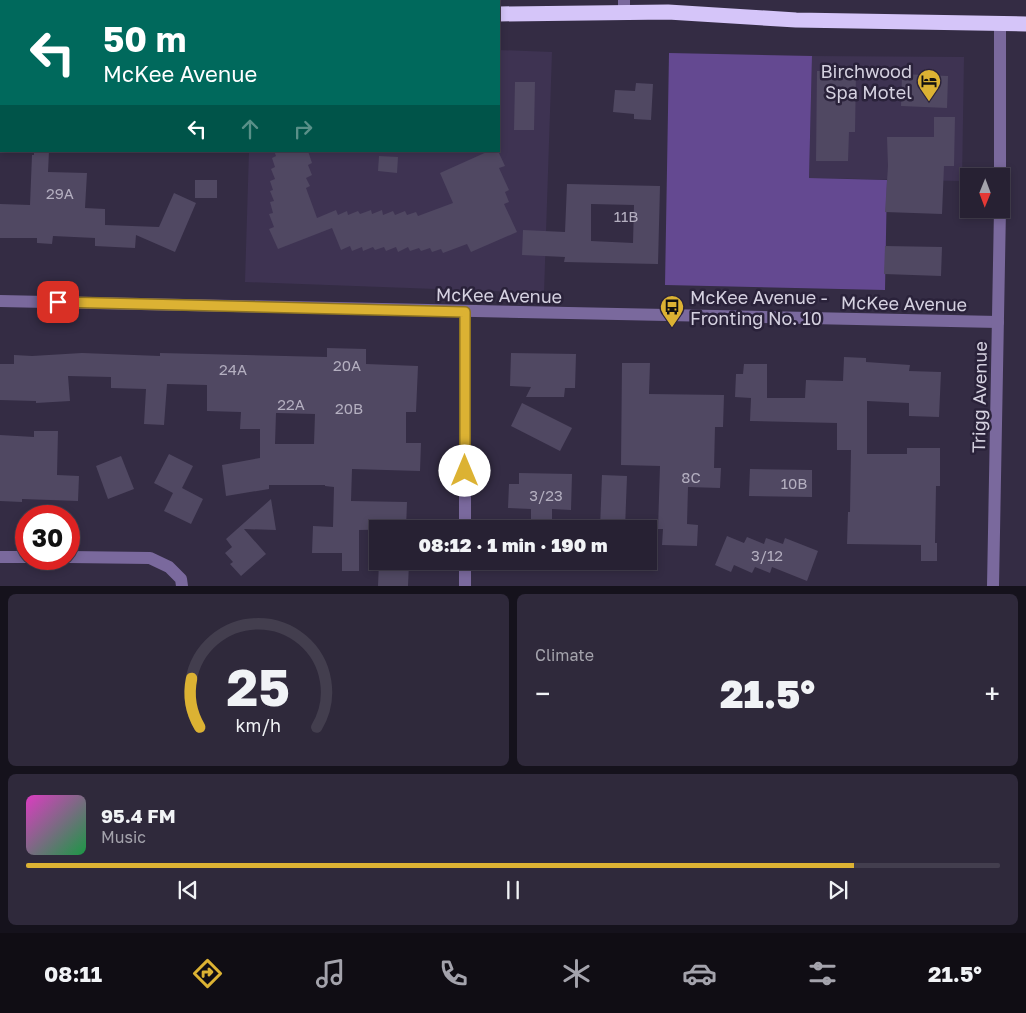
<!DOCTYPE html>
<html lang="en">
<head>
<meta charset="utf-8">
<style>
	body { margin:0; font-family:"Golos Text",sans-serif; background:#2f293b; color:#f1f3f6; height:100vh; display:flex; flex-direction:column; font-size:19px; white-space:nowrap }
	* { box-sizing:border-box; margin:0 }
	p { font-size:16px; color:#a4a3ac }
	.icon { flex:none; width:28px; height:28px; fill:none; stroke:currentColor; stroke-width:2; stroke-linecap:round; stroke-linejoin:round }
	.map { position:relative; height:586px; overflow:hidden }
	.details { display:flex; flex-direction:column; gap:8px; padding:8px; background:#15121c; flex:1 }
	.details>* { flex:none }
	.guide { position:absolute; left:0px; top:0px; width:500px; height:152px; box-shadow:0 2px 8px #0003,0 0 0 1px #433e4e; background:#00695c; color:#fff; overflow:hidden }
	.needle { width:32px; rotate:181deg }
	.buttons { position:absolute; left:960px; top:168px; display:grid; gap:10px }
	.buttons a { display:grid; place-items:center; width:50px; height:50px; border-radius:0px; background:#272133; box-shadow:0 2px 8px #0003,0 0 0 1px #433e4e; font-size:25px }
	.speed { position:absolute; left:15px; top:505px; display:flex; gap:10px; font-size:25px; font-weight:700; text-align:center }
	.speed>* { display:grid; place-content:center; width:65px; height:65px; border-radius:50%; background:#272133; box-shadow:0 2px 8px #0003,0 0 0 1px #433e4e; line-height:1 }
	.speed .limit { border:8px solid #d22; background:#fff; color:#111 }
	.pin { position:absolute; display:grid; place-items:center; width:42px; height:42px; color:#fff; margin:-21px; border-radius:10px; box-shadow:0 2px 8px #0006 }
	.me { position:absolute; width:55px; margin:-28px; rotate:0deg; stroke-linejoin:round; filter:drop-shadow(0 0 4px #0008) }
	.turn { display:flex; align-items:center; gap:18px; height:105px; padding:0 20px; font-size:22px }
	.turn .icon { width:65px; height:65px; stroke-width:2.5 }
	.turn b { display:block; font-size:35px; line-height:42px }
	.lanes { display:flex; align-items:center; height:48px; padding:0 20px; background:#0003; justify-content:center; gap:25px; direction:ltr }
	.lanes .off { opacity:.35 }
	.big { font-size:38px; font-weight:800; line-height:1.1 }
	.details .widget { flex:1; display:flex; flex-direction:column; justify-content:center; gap:8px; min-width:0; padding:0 18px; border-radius:8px; background:#2f293b }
	.details .dial { align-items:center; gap:0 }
	.dial svg { height:130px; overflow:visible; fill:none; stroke:#433e4e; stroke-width:7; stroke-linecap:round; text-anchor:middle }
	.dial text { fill:#f1f3f6; stroke:none }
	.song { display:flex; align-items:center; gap:15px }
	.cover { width:60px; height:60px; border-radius:8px; background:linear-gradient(135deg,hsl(310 70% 55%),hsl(140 70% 35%)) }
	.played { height:5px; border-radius:2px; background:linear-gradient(90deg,#dcb233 85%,#433e4e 85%) }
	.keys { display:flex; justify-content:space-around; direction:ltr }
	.heat { display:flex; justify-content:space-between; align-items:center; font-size:28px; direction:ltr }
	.details .tiles { flex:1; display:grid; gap:8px; grid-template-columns:1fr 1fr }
	.widget:last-child { grid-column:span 2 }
	.trip { position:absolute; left:369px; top:520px; width:288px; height:50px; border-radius:0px; background:#272133; box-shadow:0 2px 8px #0003,0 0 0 1px #433e4e; font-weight:800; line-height:50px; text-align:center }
	.dock { display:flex; height:80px; justify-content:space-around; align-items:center; background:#100d14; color:#a4a3ac }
	.dock .icon { width:35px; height:35px }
	.dock .current { color:#dcb233 }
	.dock b { font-size:22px; color:#f1f3f6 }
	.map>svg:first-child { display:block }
	.built { fill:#3e3352 }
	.green { fill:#644991 }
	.building { fill:#504862; fill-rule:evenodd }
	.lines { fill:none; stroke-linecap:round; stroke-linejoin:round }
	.minor { stroke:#7a699d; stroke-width:12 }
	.highway { stroke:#d5c5f9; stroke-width:15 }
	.route-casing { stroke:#8f7421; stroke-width:12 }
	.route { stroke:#dcb233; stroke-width:9 }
	.labels { text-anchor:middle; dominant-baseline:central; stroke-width:5; stroke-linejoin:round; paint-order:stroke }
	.number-label { font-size:15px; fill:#b4afc0 }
	.poi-label { font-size:18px; fill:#d5d1e0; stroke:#2a223a; text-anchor:end }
	.street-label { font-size:18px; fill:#d5d1e0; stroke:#2a223a }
</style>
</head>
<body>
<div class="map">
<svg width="1026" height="586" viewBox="0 0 1026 586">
	<rect width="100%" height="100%" fill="#342c44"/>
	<!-- built -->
	<g class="built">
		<polygon points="499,50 552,52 544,293 245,282 249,151 499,151"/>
		<polygon points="812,56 964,57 962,181 809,178"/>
	</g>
	<!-- green -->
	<polygon class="green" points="669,53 812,56 809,178 887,180 885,290 665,285"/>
	<!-- building -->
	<g class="building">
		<polygon points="817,71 856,71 855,132 849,132 848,161 816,161"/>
		<polygon points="902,74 948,76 947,108 901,106"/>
		<polygon points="515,82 535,82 534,130 514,130"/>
		<polygon points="636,83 653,84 651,120 634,119 634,114 613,112 615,90 635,91"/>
		<polygon points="934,117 955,117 954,166 944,166 942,214 885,212 888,166 887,137 934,137"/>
		<polygon points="34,151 49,151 48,172 87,173 85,208 105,209 105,225 159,227 174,193 196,203 175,252 136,235 135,248 95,246 95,238 53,236 52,244 37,243 37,238 0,238 0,204 30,205 32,155 34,155"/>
		<polygon points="274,151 308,151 312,163 308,165 312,175 306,178 310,186 306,188 317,218 336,210 338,215 347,211 348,215 358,211 360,214 371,210 372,214 382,210 383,215 393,211 395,215 405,211 407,215 416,212 418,216 453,203 440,173 489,151 498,151 505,166 499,168 509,190 505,192 509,202 504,204 517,232 471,252 467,244 443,253 441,249 432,252 430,248 421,251 419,248 410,251 408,247 398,252 396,247 386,251 384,247 375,250 373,247 363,251 362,247 352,251 350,246 341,250 332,228 278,249 269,229 274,227 269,214 273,213 270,202 274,201 270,191 273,190 270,181 275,179 271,169 275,167 272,158 276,156"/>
		<polygon points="379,156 398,157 397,173 378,171"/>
		<rect x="195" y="180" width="22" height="18"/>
		<path d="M567,184L660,186L658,264L564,262L565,257L522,255L523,230L565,232ZM591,204L634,205L633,243L591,241Z"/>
		<polygon points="885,246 942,247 941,276 884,274"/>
		<path d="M327,348L366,349V364L418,366L416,412H406V443H421L420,471L352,469L351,501L407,502L406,529L359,530V571H342V553H312L313,526L333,527L334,487L325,486V485H269V489L226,496L222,465L260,458V429H240L241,412L207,411V385L167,384L164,425L144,424L146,389L111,388V377L68,376L70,401L36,403V401L0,400V364H14V355L32,356L82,353L160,356V353L327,357ZM276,413L315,414L314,444H275Z"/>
		<polygon points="511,353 576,354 575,388 565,388 564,397 526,397 531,387 510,386"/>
		<polygon points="844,357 866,358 866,362 910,365 909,371 941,372 939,417 909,416 909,403 867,401 867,454 907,454 907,448 940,448 940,486 936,486 935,543 937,543 937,561 921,561 921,545 847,544 848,512 850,512 851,450 837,450 837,423 750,421 751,398 735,397 736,374 743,374 744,364 767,364 767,398 805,398 806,380 843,381"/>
		<polygon points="622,363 650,363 649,394 724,395 723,427 715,427 714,468 721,468 720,488 688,487 687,524 698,525 697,546 662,545 663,529 658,529 660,466 621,465"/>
		<polygon points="522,403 572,428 560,451 511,426"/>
		<polygon points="34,431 58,431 57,475 79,476 78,501 22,499 22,502 0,501 0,435 34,437"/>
		<polygon points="169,454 193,466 182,488 203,499 191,524 164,511 173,493 154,483"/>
		<polygon points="121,456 134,489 108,499 96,466"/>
		<polygon points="750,469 812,470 812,497 749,496"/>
		<polygon points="519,473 572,474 571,510 552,509 552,529 531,529 531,509 508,508 509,484 519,484"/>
		<polygon points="602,475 627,476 625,529 600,529"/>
		<polygon points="271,499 276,530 244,529 266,554 241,576 230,564 233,562 225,553 232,547 226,539"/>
		<polygon points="727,536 744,543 747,537 764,544 766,538 783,544 785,538 818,551 807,581 772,567 770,573 755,567 752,573 734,565 731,572 715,565"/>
		<polygon points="379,562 409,563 408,586 378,586"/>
	</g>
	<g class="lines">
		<!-- minor -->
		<g class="minor">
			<polyline points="624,0 624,11"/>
			<polyline points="1000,24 1000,176"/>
			<polyline points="0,301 998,322"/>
			<polyline points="465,529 465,312"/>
			<polyline points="0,557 26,557"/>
			<polyline points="69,557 150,558 169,567 181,579 182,586"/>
			<polyline points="465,586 465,561"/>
			<polyline points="993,586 1000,209"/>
		</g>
		<!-- highway -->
		<g class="highway">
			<polyline points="0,3 1,3"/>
			<polyline points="499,14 668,12 796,20 1026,24"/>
		</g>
	</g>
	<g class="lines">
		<!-- route casing -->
		<g class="route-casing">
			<polyline id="route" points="58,302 465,312 465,471"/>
		</g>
		<!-- route -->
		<use href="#route" class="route"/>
	</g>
	<!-- icons -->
	<defs>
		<g id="hotel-pin" transform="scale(1.25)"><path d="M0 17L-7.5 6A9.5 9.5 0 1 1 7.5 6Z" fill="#dcb233" stroke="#2a223a"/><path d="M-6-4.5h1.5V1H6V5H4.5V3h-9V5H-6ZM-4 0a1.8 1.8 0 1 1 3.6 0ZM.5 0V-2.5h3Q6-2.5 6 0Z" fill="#111"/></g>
		<g id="bus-pin" transform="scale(1.25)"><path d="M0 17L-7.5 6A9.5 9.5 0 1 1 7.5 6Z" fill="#dcb233" stroke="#2a223a"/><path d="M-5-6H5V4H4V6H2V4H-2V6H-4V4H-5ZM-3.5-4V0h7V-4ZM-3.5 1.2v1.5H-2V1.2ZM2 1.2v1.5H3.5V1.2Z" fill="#111"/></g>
	</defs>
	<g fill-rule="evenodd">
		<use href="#hotel-pin" x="929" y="81"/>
		<use href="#bus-pin" x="672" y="307"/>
	</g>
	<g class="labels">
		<!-- number labels -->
		<g class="number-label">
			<text x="60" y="193">29A</text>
			<text x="626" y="216">11B</text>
			<text x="347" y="365">20A</text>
			<text x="233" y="369">24A</text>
			<text x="291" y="404">22A</text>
			<text x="349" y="408">20B</text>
			<text x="691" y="477">8C</text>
			<text x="794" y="483">10B</text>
			<text x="546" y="495">3/23</text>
			<text x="767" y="555">3/12</text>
		</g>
		<!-- poi labels -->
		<g class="poi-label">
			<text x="912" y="71">Birchwood<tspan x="912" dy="21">Spa Motel</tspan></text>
			<text x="690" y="297" text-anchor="start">McKee Avenue -<tspan x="690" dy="21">Fronting No. 10</tspan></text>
		</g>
		<!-- street labels -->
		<g class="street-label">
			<text transform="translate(499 295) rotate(1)">McKee Avenue</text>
			<text transform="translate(904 303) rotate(1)">McKee Avenue</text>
			<text transform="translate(979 397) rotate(-89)">Trigg Avenue</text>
		</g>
	</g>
</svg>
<div class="buttons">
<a><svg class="needle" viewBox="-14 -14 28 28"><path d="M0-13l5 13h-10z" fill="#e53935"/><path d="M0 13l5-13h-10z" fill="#a4a3ac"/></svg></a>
</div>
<div class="speed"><div class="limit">30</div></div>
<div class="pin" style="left:58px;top:302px;background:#d93025"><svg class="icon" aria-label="arrive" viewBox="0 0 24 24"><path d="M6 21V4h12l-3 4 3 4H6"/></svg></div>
<svg class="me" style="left:465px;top:471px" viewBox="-20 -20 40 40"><circle r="19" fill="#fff"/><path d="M0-13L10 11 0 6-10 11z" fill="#dcb233"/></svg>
<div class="trip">08:12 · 1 min · 190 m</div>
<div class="guide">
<div class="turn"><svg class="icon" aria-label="left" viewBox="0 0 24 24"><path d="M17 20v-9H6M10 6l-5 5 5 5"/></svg><div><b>50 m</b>McKee Avenue</div></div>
<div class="lanes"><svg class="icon" aria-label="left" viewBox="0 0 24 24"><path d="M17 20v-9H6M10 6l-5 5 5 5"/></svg><svg class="icon off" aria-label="ahead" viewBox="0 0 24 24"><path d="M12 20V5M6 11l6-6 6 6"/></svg><svg class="icon off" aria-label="right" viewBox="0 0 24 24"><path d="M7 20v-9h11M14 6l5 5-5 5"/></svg></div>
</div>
</div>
<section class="details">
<div class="tiles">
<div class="widget dial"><svg viewBox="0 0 100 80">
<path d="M14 69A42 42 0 1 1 86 69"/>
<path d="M14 69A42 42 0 0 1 9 39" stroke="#dcb233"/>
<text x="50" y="56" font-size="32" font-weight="700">25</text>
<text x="50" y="72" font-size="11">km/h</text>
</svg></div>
<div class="widget"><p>Climate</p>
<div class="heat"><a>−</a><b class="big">21.5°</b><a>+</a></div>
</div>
<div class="widget">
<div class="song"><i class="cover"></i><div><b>95.4 FM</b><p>Music</p></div></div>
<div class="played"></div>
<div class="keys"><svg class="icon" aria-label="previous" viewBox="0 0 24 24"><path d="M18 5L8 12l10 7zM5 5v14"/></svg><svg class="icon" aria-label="pause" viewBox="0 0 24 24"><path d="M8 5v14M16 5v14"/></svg><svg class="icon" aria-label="next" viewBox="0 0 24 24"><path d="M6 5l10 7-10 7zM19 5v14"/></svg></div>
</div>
</div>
</section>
<nav class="dock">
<b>08:11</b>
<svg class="icon current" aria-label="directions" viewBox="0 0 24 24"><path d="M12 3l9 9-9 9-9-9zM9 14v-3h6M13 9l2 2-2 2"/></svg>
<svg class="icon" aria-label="music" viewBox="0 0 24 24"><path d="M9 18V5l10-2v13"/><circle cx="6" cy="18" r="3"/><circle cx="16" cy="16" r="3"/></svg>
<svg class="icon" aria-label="phone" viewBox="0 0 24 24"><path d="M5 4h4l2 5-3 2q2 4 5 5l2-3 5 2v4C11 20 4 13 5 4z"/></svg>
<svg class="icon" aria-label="climate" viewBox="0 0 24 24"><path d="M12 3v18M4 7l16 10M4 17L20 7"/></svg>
<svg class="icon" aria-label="car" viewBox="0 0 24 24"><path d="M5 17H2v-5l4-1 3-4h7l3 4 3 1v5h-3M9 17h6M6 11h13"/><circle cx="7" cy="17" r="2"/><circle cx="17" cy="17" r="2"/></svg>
<svg class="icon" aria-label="filters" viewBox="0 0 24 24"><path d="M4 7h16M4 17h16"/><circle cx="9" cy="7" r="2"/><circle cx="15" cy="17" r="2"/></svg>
<b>21.5°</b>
</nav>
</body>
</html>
